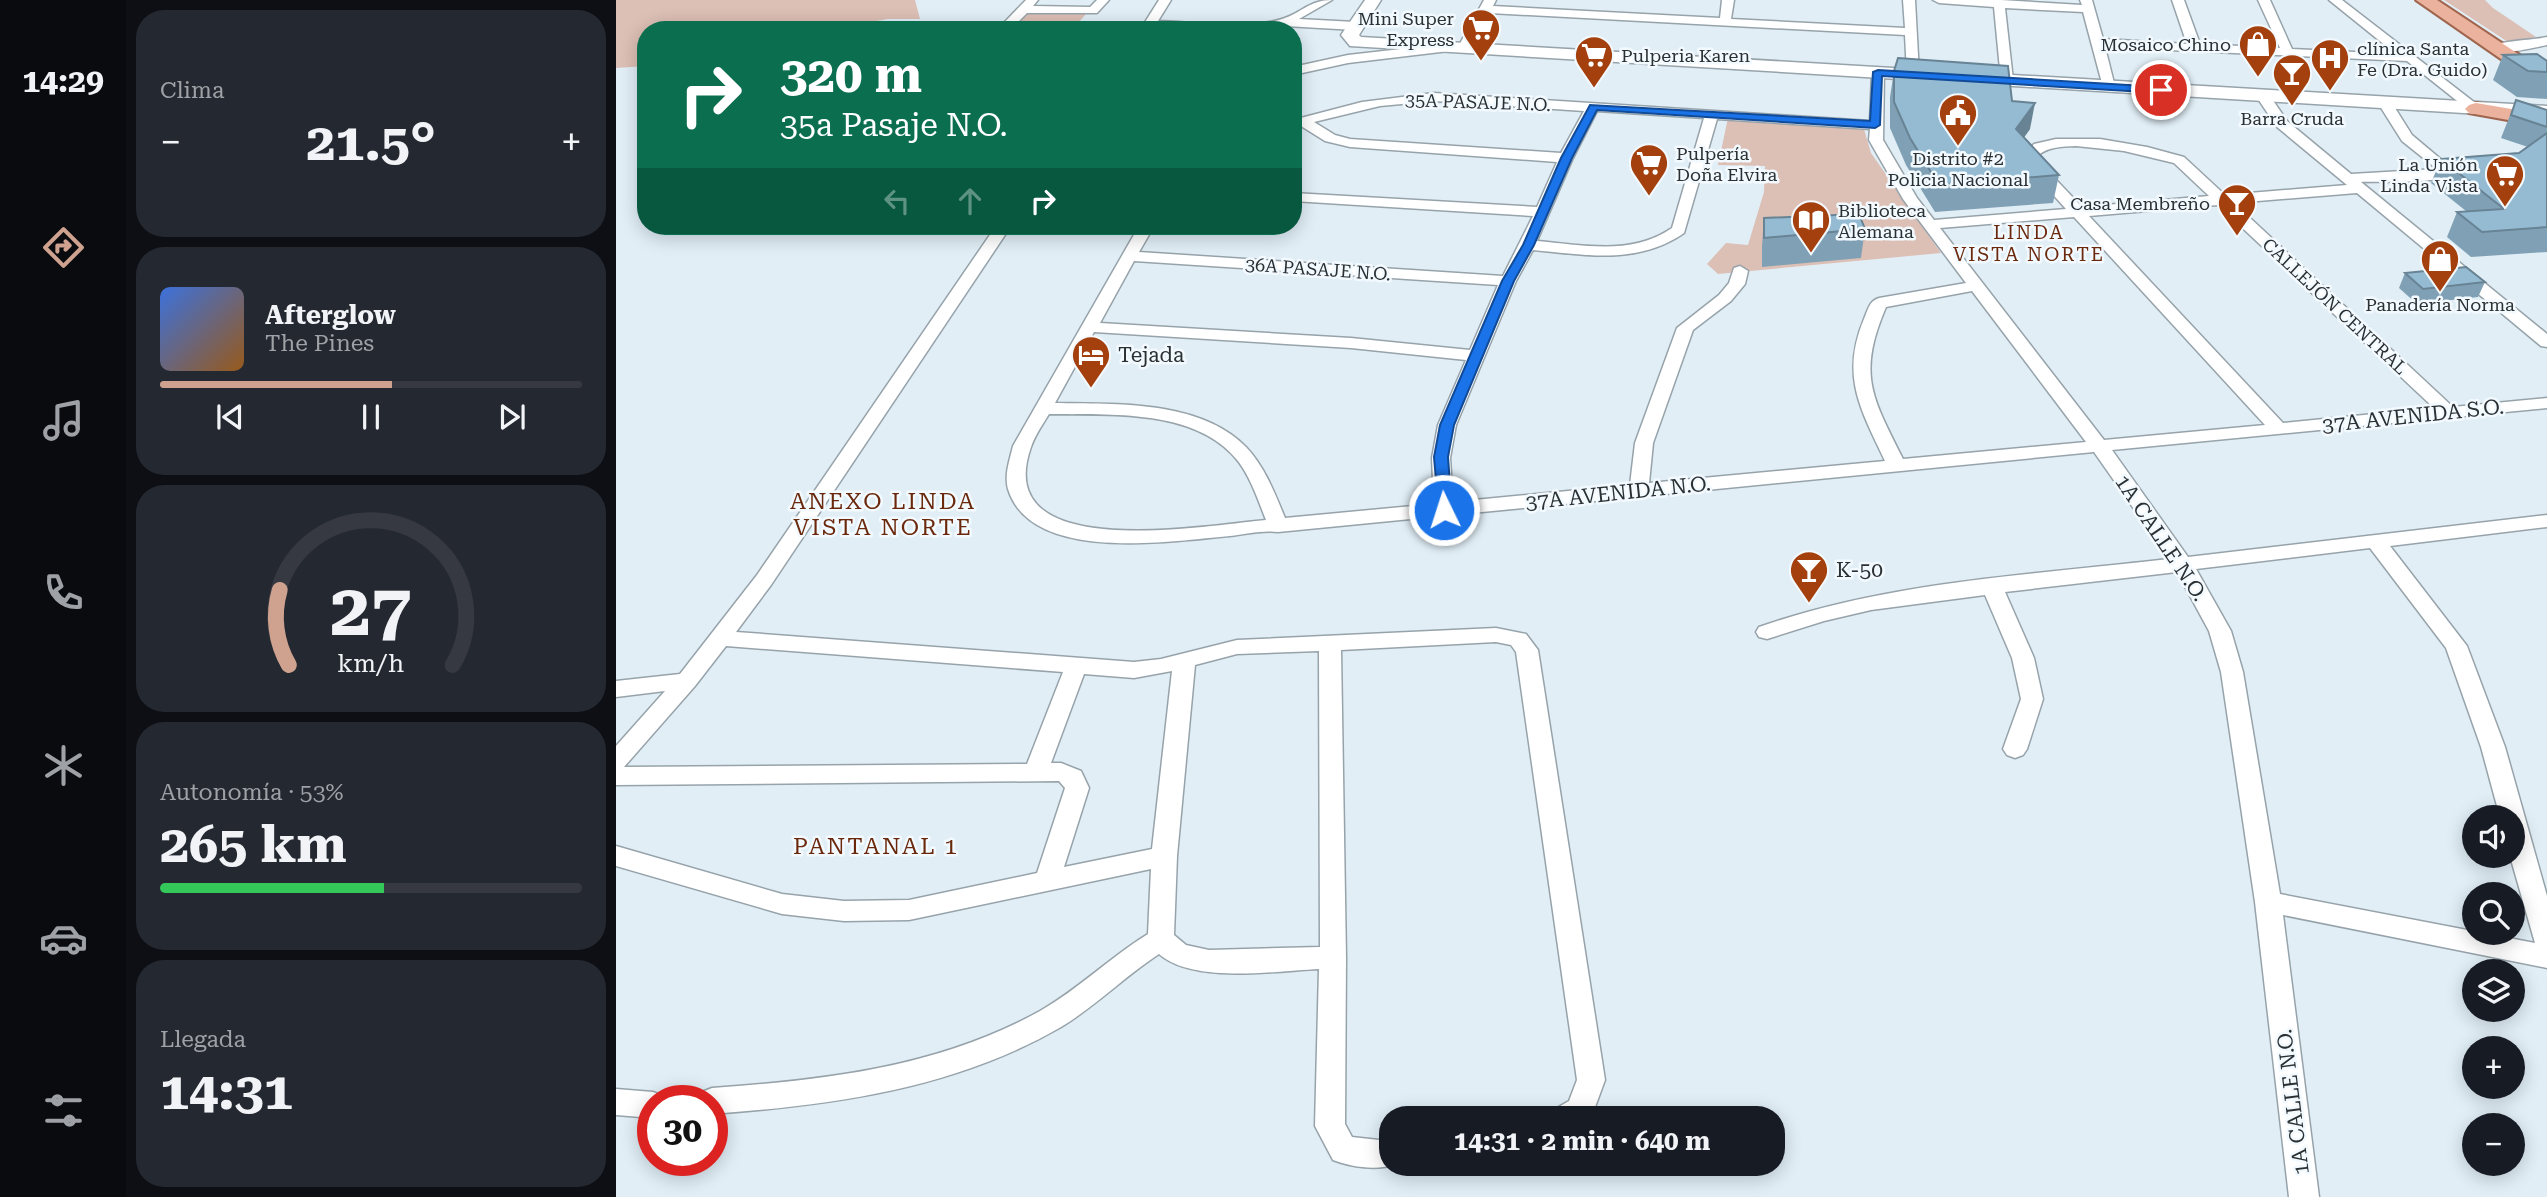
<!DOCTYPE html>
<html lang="es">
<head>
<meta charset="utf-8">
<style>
	body { margin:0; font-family:"Roboto Serif",serif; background:#242831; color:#f1f3f6; height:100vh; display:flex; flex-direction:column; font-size:26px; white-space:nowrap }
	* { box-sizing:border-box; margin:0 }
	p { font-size:23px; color:#9ea1a6 }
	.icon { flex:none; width:38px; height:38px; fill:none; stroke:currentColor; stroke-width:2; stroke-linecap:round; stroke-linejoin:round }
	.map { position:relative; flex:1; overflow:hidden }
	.details { display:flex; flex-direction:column; gap:10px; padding:10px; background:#0d0f14; width:490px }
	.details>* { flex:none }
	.top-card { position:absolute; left:21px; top:21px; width:665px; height:214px; border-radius:28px; box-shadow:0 4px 18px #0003; background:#0b6e4f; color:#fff; overflow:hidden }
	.controls { position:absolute; left:1846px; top:805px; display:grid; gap:14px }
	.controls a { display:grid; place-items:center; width:63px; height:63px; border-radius:50%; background:#171b24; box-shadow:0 4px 18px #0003; font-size:35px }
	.speed { position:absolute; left:21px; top:1085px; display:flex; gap:14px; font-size:35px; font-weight:700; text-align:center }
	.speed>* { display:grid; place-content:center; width:91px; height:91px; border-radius:50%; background:#171b24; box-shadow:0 4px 18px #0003; line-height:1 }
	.speed .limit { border:10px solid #d22; background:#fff; color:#111 }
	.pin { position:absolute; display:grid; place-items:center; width:60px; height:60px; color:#fff; margin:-30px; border:4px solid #fff; border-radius:50%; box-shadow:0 2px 7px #0007 }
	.me { position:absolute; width:77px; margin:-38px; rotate:356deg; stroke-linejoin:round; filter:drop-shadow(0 0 5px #0008) }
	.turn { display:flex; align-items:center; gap:24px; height:147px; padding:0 28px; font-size:32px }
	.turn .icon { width:91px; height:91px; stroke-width:2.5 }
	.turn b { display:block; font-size:49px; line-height:60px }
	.lanes { display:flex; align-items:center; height:66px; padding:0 28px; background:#0003; justify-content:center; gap:35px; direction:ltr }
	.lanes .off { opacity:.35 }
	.big { font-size:52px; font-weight:700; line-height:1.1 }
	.details .widget { flex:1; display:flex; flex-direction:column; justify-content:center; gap:10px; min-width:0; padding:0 24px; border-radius:28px; background:#242831 }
	.details .dial { align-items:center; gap:0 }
	.dial svg { height:182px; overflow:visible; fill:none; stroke:#363941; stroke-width:7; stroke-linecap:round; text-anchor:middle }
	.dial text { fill:#f1f3f6; stroke:none }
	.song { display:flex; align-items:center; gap:21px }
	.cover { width:84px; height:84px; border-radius:10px; background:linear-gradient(135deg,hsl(220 70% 55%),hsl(30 70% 35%)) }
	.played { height:7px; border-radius:4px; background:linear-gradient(90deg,#cea28e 55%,#363941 55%) }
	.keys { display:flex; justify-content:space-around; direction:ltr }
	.heat { display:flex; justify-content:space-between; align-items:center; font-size:38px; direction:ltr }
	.charge { height:10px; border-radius:5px; background:linear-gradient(90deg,#34c759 53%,#363941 0) }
	.trip { position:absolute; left:763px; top:1106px; width:406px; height:70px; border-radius:28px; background:#171b24; box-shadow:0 4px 18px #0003; font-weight:700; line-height:70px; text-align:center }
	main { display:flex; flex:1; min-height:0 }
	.menu { display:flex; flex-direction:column; width:126px; justify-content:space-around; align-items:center; background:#090b0e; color:#9ea1a6 }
	.menu .icon { width:49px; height:49px }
	.menu .on { color:#cea28e }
	.menu b { font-size:32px; color:#f1f3f6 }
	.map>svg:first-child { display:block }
	.green { fill:#dcbfb5 }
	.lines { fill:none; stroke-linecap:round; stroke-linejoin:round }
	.minor-casing { stroke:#97a3aa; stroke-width:3 }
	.secondary-casing { stroke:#97a3aa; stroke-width:3 }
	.primary-casing { stroke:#9f654e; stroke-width:4 }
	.minor { fill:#fff; fill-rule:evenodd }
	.secondary { fill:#fff; fill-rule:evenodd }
	.primary { fill:#ebb39e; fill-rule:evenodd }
	.wall { fill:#80a1b5 }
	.shaded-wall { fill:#688394 }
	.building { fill:#95bbd3; stroke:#688394; stroke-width:2 }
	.route { fill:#1a73e8; stroke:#114b97; stroke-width:2 }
	.labels { text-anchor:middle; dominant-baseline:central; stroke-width:5; stroke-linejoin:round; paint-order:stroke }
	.far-poi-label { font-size:18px; fill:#2b3033; stroke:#f3faff; text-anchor:end }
	.far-street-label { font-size:18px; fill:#2b3033; stroke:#f3faff }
	.far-neighbourhood-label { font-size:19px; letter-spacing:2px; fill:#6a290d; stroke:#f3faff }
	.poi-label { font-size:21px; fill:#2b3033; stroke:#f3faff; text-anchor:start }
	.street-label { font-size:21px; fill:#2b3033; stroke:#f3faff }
	.neighbourhood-label { font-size:23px; letter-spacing:2px; fill:#6a290d; stroke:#f3faff }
</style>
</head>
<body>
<main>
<nav class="menu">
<b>14:29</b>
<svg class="icon on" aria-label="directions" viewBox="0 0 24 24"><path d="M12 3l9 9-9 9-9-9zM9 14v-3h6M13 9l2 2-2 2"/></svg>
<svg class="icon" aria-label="music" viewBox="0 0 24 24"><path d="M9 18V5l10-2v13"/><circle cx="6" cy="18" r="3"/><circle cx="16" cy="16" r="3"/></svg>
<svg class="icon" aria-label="phone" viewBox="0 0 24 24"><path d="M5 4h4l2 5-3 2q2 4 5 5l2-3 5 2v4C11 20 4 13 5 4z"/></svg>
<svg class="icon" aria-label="climate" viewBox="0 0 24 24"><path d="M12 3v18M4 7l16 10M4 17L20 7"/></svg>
<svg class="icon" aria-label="car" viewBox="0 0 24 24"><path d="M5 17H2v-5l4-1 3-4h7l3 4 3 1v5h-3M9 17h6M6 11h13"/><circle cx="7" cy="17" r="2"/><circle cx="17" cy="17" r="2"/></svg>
<svg class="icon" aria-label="filters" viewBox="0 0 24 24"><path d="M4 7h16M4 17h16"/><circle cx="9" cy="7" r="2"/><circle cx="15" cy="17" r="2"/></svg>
</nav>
<section class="details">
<div class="widget"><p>Clima</p>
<div class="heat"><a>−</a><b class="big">21.5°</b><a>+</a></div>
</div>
<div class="widget">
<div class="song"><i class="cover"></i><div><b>Afterglow</b><p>The Pines</p></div></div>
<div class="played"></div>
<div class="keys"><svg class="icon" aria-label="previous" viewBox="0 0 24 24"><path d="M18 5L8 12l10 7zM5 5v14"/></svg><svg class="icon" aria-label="pause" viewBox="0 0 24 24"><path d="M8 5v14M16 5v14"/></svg><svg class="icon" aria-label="next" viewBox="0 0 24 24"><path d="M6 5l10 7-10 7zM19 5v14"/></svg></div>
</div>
<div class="widget dial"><svg viewBox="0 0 100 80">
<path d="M14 69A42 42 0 1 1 86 69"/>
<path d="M14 69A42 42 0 0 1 10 36" stroke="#cea28e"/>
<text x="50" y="56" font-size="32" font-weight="700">27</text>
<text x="50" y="72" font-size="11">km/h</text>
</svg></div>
<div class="widget"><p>Autonomía · 53%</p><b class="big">265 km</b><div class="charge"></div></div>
<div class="widget"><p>Llegada</p><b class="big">14:31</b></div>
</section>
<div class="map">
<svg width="1931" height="1197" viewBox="0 0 1931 1197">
	<rect width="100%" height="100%" fill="#e1eef6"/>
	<!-- green -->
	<g class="green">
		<polygon points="0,0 299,0 304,19 272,19 209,30 30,30 30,66 0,68"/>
		<polygon points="1828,0 1869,0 1877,8 1920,37 1892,42"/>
		<polygon points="410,12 470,14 456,30 392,30"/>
		<polygon points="1112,118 1247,126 1255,153 1325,253 1102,274 1091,264 1110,243 1132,245 1148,192 1149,166 1102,165"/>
	</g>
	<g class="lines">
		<!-- minor casing -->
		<g class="minor-casing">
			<g id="minor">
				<polygon points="410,0 422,0 417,6 474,7 481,0 493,0 481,13 411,13 394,30 381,30"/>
				<path d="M543,0H555L542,21C579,22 631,30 666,19C686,13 693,0 716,0L683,19L739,22L745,26L739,30L669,26L635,30H524Z"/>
				<polygon points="868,0 880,0 877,6 1104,18 1106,0 1118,0 1115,19 1289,28 1287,0 1299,0 1303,74 1297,78 1291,74 1289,35 873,13 851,52 843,52 841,49"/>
				<polygon points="1317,0 1385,0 1466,5 1464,0 1476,0 1487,39 1571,44 1556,0 1568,0 1584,44 1664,48 1642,0 1654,0 1676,49 1780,54 1713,0 1726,0 1867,109 1860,113 1855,112 1791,61 1489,47 1499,87 1493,91 1487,87 1467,12 1389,8 1397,80 1391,84 1385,80 1378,7 1323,3"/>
				<path d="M1931,37V45C1915,48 1886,57 1873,47C1880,41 1918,40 1931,37Z"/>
				<polygon points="829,44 835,48 833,51 732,63 677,75 677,67 732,55"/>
				<path d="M1262,68L1268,72L1267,140L1301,198L1318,220L1450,209L1414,169L1407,155L1418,144L1440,139H1484L1531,147L1568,157L1609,195L1731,185L1661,127L1640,96L1647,92L1652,93L1671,121L1735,174L1821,169L1786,141L1762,103L1764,100H1774L1796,135L1840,172C1826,185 1766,181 1745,182L1931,334V347L1925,346L1741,193L1618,203L1837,407L1931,398V408L1496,450L1572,557L1931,515V527L1774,546L1851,646L1889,747L1931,896V968L1667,915L1703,1197H1673L1639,902L1605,672L1593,631L1561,572L1389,592L1418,658L1427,699L1411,749L1407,755L1399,758L1391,755L1387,749L1405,699L1396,658L1369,595L1255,610L1208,621L1151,639L1143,637L1140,632L1143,627C1274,581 1416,575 1553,559L1478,452L662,532C647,530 629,534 614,536C555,541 415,564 392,489C388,475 394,459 397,446L523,226H538L523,252L887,276L917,216L677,201V193L921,207L941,162L734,147L709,141L685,126L677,128V120L746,102L818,93L1254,121L1256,72ZM818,101L968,111L945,153L734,139L719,135L698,122L764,106ZM981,111L1088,118L1056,228C1015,256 968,245 921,241L957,158ZM1101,119L1254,129L1253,140L1287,199L1350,283L1263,298C1253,301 1252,310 1248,319C1224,376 1245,410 1269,461L1033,483L1037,443L1077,330L1115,301L1129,284L1132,271L1124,266L1118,268L1113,283L1103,295L1061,328L1019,443L1014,485L837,502L834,458L840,425L900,281L917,250C970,255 1022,265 1068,233ZM1460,146L1508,151L1558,163L1593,196L1466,207L1425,164L1421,156C1433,146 1446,147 1460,146ZM1602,205L1818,408L1667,423L1473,216ZM1458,217L1649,425L1488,440L1324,228ZM518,261L882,285L854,350L735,338L484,323ZM1356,291L1470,442L1287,459C1256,397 1241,375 1270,307ZM478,332L735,348L850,360L822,425L816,458L818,504L669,518C659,494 649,467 630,447C584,400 500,404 439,403ZM433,414C493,415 580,408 622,461C635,478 642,500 650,520C591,525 373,565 415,447C419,435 427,424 433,414ZM1754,548L1830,648L1865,747L1884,817H1897V856H1894L1919,943L1664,894L1627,672L1615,631L1580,569Z"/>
				<path d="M380,226H395L155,585L120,632L518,662L545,659L621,640L880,628L910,634L922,650L989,1080L975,1118H934L939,1109L953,1101L961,1080L900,652L895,645L880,642L725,650L730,958L729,1124L736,1137L763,1140L775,1138V1164H780C761,1171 735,1167 717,1160L699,1126L703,969C659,971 577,984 543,954C509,976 480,1006 445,1027C338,1089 217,1105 96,1114V1101H82L86,1092L96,1088C210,1080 323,1067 424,1011C463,989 494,957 532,934L535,869L293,920L228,921L166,914L0,866V846L166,894L228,901L293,900L421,873L449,788L443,781L0,785V746L49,691L0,697V681L64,674L141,575ZM110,646L447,672L411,764L8,767L79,686ZM703,651L704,947L593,950L570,945L558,935L561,856L579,665L621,654ZM556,671L536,849L448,867L473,788L465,771L445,763H435L468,674L518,678Z"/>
				<polygon points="0,1089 37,1092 47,1096 50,1101 37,1101 37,1118 0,1115"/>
			</g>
		</g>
		<!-- secondary casing -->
		<g class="secondary-casing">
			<polygon id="secondary" points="749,0 765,0 743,35 745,37 1931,106 1931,118 734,46 725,35"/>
		</g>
		<!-- primary casing -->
		<g class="primary-casing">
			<g id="primary">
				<polygon points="1800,0 1821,0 1931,73 1931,88 1924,86"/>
				<polygon points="1860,103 1931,115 1931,127 1853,113 1849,109 1853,105"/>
			</g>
		</g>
		<!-- minor -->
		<use href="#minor" class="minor"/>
		<!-- secondary -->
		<use href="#secondary" class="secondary"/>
		<!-- primary -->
		<use href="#primary" class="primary"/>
	</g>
	<!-- wall -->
	<g class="wall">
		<polygon points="1887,55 1931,61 1931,99 1901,97 1877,80"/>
		<polygon points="1278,71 1396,101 1414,129 1408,137 1443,175 1437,203 1319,212 1290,165 1274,128 1274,97"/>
		<polygon points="1900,100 1931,110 1931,252 1855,257 1831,237 1841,212 1850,211 1815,183 1825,159 1903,153 1912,147 1885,138"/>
		<polygon points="1148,218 1249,229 1245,258 1146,267 1146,247"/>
		<polygon points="1789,273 1869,282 1862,297 1801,304 1783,288"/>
	</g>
	<!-- shaded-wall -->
	<polygon class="shaded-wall" points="1419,103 1414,129 1395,156 1400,129"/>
	<!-- building -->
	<g class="building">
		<polygon points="1921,54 1931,61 1931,72 1912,71 1887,55"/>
		<polygon points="1282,58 1392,66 1396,101 1419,103 1400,129 1443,175 1323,185 1294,138 1278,102 1278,71"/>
		<polygon points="1900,100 1931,110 1931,127 1895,115"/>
		<polygon points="1931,133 1931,227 1866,232 1841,212 1888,209 1825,159 1903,153"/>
		<polygon points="1243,214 1249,229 1148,238 1148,218"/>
		<polygon points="1850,267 1869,282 1807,289 1789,273"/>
	</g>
	<!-- route -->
	<polygon class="route" points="1262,70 1545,87 1549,90 1545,93 1266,76 1264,125 1259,128 981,110 956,158 918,245 898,281 838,425 832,457 836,510 834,513 823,513 818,457 824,425 886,281 907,245 945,158 974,105 1254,121 1257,72"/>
	<!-- icons -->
	<defs>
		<g id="supermarket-pin" transform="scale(2.0125)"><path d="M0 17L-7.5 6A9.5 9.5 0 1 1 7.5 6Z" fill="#a4400e" stroke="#f3faff"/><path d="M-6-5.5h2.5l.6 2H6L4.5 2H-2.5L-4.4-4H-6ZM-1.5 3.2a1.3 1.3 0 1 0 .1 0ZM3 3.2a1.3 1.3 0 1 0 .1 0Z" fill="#fff"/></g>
		<g id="shop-pin" transform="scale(2.0125)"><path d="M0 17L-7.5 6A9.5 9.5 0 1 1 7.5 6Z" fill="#a4400e" stroke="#f3faff"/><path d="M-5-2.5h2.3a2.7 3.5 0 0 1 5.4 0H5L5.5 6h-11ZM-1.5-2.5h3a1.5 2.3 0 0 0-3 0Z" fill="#fff"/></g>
		<g id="hospital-pin" transform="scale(2.0125)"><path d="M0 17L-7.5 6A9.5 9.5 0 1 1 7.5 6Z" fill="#a4400e" stroke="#f3faff"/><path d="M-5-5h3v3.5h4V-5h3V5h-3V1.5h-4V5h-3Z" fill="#fff"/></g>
		<g id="bar-pin" transform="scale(2.0125)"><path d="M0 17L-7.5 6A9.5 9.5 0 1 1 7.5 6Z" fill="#a4400e" stroke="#f3faff"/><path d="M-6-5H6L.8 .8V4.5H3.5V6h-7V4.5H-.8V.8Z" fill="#fff"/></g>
		<g id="civic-pin" transform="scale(2.0125)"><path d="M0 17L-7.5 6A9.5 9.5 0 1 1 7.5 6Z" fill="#a4400e" stroke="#f3faff"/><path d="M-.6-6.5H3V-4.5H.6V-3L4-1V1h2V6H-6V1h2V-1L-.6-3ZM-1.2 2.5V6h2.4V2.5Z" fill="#fff"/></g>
		<g id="library-pin" transform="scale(2.0125)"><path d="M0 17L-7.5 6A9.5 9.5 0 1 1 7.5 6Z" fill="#a4400e" stroke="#f3faff"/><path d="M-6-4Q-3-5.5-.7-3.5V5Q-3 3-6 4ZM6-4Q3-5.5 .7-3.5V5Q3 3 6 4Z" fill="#fff"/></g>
		<g id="hotel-pin" transform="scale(2.0125)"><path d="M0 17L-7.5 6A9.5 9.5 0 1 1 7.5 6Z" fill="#a4400e" stroke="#f3faff"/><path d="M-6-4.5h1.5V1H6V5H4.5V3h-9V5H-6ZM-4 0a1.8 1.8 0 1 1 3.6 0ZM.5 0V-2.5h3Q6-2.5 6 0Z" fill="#fff"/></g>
	</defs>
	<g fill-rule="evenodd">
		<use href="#supermarket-pin" x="865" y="28"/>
		<use href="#shop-pin" x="1642" y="44"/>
		<use href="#supermarket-pin" x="978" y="55"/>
		<use href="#hospital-pin" x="1714" y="58"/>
		<use href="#bar-pin" x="1676" y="73"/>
		<use href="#civic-pin" x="1342" y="113"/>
		<use href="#supermarket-pin" x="1033" y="163"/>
		<use href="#supermarket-pin" x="1889" y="174"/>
		<use href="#bar-pin" x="1621" y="203"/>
		<use href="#library-pin" x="1195" y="220"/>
		<use href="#shop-pin" x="1824" y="259"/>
		<use href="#hotel-pin" x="475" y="355"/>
		<use href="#bar-pin" x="1193" y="570"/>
	</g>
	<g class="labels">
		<!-- far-poi labels -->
		<g class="far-poi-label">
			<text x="838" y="18">Mini Super<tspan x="838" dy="21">Express</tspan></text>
			<text x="1615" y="44">Mosaico Chino</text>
			<text x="1741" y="48" text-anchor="start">clínica Santa<tspan x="1741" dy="21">Fe (Dra. Guido)</tspan></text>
			<text x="1005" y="55" text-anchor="start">Pulperia Karen</text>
			<text x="1676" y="118" text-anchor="middle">Barra Cruda</text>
			<text x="1060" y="153" text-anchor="start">Pulpería<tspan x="1060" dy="21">Doña Elvira</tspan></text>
			<text x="1342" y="158" text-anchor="middle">Distrito #2<tspan x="1342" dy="21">Policia Nacional</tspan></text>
			<text x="1862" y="164">La Unión<tspan x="1862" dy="21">Linda Vista</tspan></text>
			<text x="1594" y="203">Casa Membreño</text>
			<text x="1222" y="210" text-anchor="start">Biblioteca<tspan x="1222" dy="21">Alemana</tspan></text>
			<text x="1824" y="304" text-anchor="middle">Panadería Norma</text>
		</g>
		<!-- far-street labels -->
		<g class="far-street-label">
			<text transform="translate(862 102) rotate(2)">35A PASAJE N.O.</text>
			<text transform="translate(702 269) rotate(4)">36A PASAJE N.O.</text>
			<text transform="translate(1719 306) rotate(43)">CALLEJÓN CENTRAL</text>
		</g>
		<!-- far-neighbourhood labels -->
		<g class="far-neighbourhood-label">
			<text x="1413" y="232">LINDA<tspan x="1413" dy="22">VISTA NORTE</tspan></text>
		</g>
		<!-- poi labels -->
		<g class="poi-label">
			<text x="502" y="355">Tejada</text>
			<text x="1220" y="570">K-50</text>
		</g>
		<!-- street labels -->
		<g class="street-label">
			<text transform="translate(1797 416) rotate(-6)">37A AVENIDA S.O.</text>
			<text transform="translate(1002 493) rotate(-6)">37A AVENIDA N.O.</text>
			<text transform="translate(1545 538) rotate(56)">1A CALLE N.O.</text>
			<text transform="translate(1677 1102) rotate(-97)">1A CALLE N.O.</text>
		</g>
		<!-- neighbourhood labels -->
		<g class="neighbourhood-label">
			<text x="267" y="501">ANEXO LINDA<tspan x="267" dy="26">VISTA NORTE</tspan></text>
			<text x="260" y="846">PANTANAL 1</text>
		</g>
	</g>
</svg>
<div class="controls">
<a><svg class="icon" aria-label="sound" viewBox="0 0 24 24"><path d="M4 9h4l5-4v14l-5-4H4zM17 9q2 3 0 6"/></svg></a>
<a><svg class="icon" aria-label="search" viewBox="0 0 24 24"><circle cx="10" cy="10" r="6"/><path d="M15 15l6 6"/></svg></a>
<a><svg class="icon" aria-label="layers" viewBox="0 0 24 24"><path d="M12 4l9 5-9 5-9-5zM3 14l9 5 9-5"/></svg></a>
<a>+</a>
<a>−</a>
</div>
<div class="speed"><div class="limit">30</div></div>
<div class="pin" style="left:1545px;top:90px;background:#d93025"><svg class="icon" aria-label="arrive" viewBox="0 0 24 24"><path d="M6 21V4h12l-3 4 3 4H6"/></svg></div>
<svg class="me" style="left:828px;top:510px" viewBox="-20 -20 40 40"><circle r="17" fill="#1a73e8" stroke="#fff" stroke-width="3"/><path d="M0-11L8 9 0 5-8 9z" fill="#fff"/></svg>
<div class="trip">14:31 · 2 min · 640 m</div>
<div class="top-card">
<div class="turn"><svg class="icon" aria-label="right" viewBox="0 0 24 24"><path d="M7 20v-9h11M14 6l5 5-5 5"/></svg><div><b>320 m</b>35a Pasaje N.O.</div></div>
<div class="lanes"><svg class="icon off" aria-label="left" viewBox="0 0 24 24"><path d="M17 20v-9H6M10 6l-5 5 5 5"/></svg><svg class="icon off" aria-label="ahead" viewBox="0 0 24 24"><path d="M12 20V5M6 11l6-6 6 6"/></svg><svg class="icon" aria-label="right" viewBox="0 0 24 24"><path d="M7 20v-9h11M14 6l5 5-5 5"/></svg></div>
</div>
</div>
</main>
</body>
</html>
